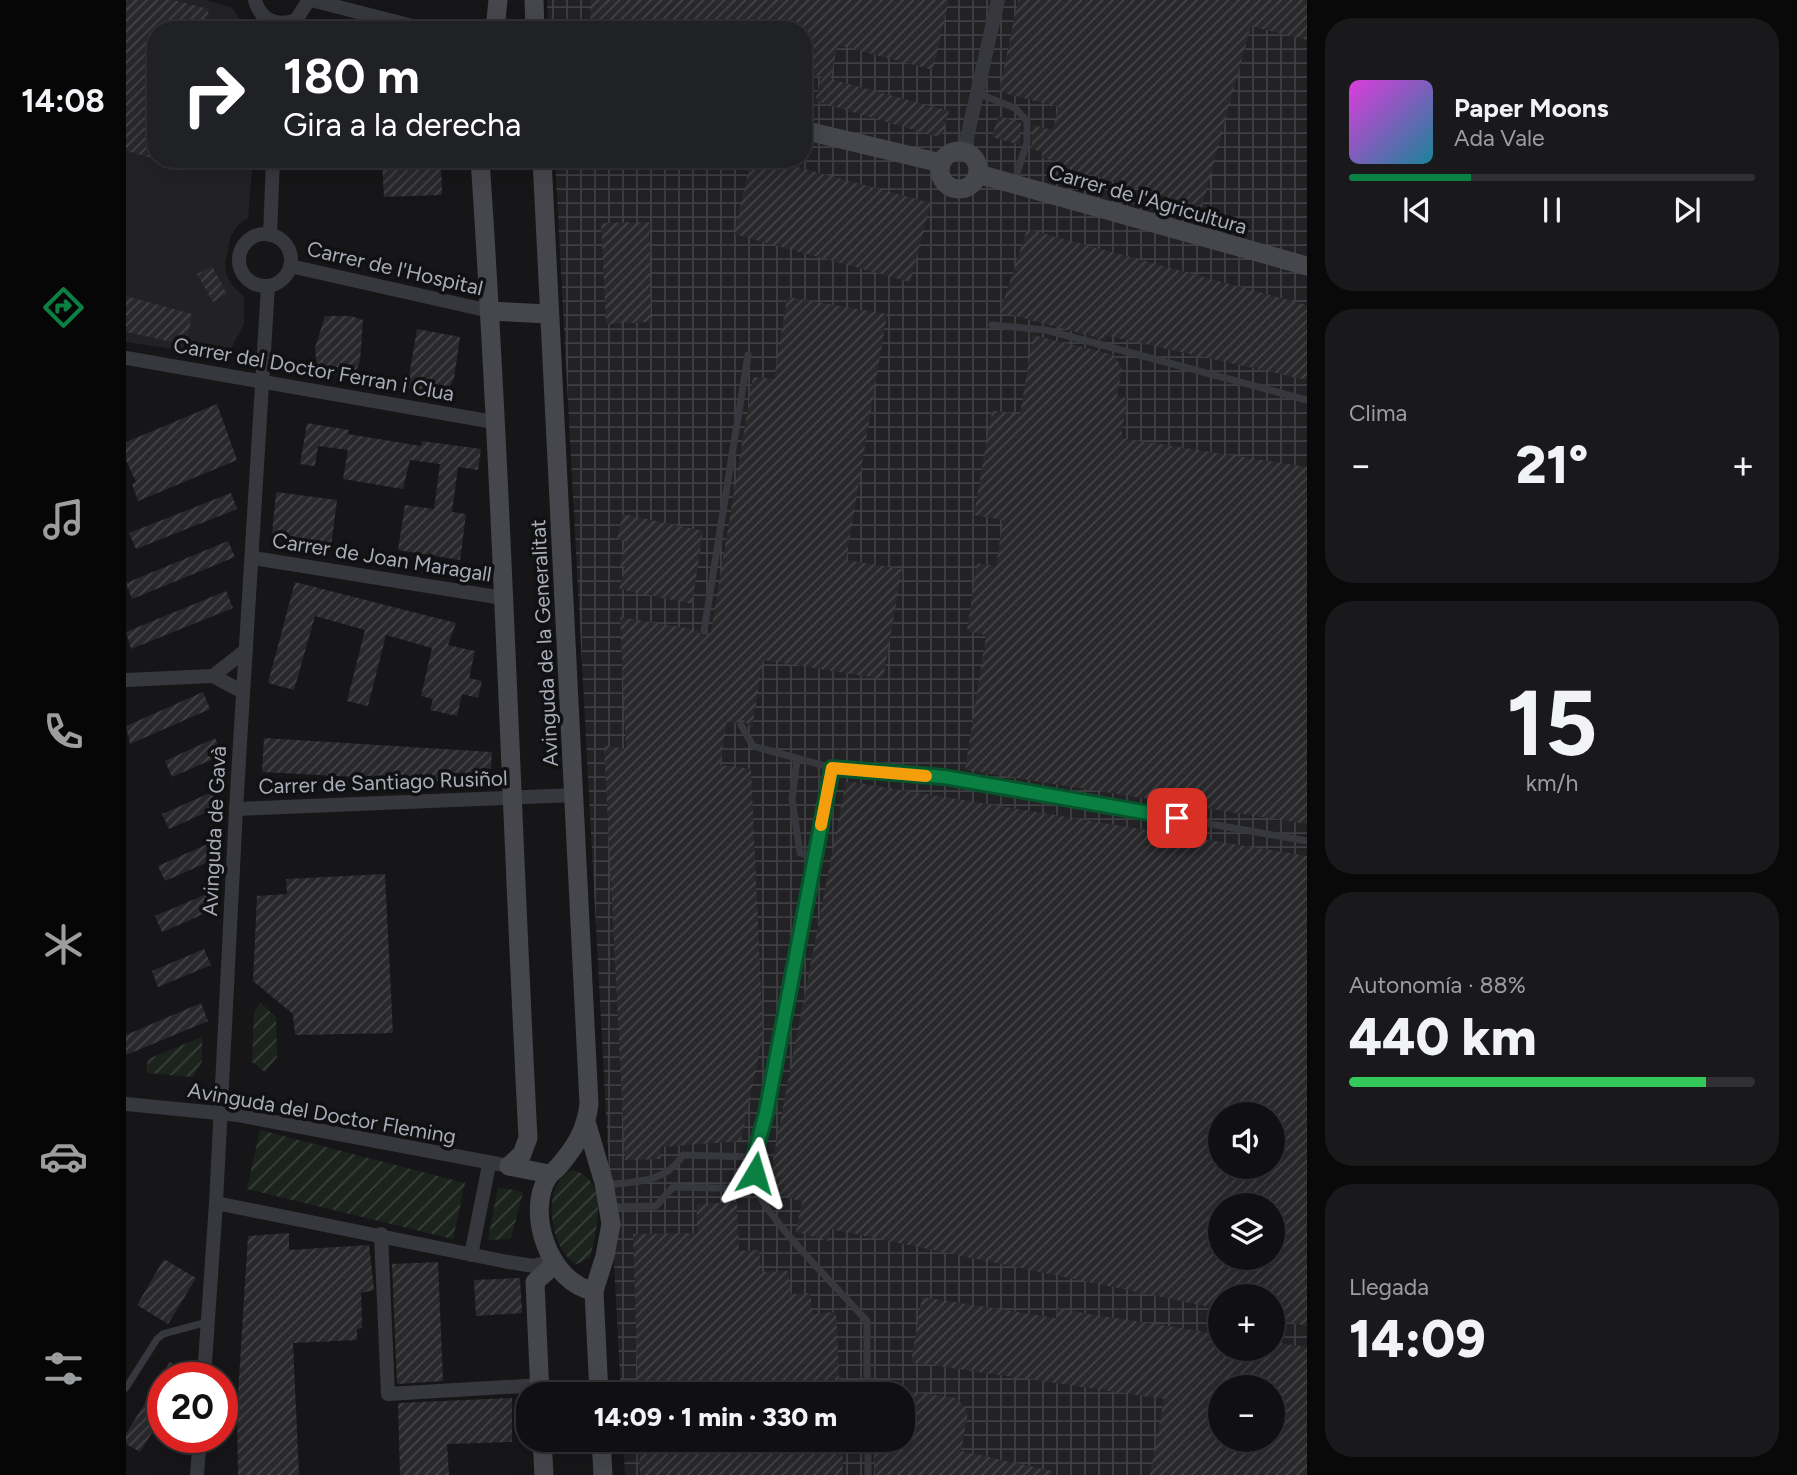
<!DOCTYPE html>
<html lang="es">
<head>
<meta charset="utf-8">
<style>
	body { margin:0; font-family:Figtree,sans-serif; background:#19191b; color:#f1f3f6; height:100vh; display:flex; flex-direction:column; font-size:26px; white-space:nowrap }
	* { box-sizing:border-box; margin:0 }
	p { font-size:23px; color:#9c9d9f }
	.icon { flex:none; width:38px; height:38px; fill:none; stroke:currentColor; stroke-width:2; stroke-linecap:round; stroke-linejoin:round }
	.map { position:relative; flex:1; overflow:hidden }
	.panel { display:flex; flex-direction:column; gap:18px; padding:18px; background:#09090a; width:490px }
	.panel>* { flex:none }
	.hud { position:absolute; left:21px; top:21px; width:665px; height:147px; border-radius:28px; box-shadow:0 7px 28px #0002,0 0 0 2px #303032; background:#202124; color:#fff; overflow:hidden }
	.fabs { position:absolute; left:1082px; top:1102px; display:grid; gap:14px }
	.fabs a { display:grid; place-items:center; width:77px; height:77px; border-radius:50%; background:#101012; box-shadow:0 7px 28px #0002,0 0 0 2px #303032; font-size:35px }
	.speed { position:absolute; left:21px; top:1362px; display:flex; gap:14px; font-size:35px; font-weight:700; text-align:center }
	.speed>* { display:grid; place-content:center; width:91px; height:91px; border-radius:50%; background:#101012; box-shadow:0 7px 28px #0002,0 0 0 2px #303032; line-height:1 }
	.speed .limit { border:10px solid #d22; background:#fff; color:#111 }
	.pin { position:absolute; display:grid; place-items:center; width:60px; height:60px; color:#fff; margin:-30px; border-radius:14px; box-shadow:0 4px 10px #0006 }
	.me { position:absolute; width:77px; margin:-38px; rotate:7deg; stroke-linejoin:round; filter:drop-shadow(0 0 5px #0008) }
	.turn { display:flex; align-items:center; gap:24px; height:147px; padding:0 21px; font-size:32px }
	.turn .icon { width:91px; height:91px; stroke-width:2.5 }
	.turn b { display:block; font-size:49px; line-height:60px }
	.big { font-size:52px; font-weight:800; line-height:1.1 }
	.panel .card { flex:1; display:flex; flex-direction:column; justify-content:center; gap:10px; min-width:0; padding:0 24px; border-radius:28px; background:#19191b }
	.panel .dial { align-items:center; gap:0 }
	.dial b { font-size:91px; line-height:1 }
	.song { display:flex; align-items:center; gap:21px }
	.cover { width:84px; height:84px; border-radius:10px; background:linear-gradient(135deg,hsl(300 70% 55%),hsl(190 70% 35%)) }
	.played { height:7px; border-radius:4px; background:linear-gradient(90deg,#0b8043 30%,#303032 30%) }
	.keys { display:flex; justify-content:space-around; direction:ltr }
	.heat { display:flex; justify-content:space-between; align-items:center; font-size:38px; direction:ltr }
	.charge { height:10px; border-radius:5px; background:linear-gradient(90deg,#34c759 88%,#303032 0) }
	.trip { position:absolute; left:390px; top:1382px; width:399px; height:70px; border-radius:28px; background:#101012; box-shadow:0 7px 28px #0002,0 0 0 2px #303032; font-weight:800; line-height:70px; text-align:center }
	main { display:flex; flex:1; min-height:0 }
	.tabs { display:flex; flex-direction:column; width:126px; justify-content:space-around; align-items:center; background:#060607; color:#9c9d9f }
	.tabs .icon { width:49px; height:49px }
	.tabs .selected { color:#0b8043 }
	.tabs b { font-size:32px; color:#f1f3f6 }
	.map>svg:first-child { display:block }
	.built { fill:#222225 }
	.industrial { fill:url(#industrial-grid); fill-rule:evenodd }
	.garden { fill:url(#garden-furrows) }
	.building { fill:url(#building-hatch); fill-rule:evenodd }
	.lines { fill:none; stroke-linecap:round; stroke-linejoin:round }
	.lane { stroke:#37383d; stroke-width:7 }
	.street { stroke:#37383d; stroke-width:14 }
	.secondary { stroke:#45474d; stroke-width:19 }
	.route-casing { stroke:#07532c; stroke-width:18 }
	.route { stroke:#0b8043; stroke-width:12 }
	.slow { stroke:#f59e0b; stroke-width:12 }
	.labels { text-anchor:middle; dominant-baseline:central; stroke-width:7; stroke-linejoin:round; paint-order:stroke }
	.street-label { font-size:21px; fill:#a8adb8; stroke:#111113 }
</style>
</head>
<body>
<main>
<nav class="tabs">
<b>14:08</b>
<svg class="icon selected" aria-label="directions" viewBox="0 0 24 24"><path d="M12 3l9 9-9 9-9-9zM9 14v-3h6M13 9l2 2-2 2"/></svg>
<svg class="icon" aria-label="music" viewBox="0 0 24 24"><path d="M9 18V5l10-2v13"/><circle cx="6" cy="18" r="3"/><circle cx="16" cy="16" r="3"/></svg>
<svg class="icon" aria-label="phone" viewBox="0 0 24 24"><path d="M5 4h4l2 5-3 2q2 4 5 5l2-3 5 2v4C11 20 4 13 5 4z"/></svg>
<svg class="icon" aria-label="climate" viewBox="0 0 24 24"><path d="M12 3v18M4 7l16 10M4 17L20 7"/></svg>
<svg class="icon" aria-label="car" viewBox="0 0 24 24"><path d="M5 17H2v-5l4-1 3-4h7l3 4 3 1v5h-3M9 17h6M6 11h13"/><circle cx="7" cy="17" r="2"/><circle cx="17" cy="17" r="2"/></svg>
<svg class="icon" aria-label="filters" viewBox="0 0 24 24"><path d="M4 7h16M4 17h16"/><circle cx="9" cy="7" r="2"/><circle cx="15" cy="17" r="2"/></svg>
</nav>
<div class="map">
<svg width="1181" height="1475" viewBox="0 0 1181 1475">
	<defs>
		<pattern id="industrial-grid" width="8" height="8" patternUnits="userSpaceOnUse" patternTransform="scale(1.75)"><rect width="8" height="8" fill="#222225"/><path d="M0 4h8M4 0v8" fill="none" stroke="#3f3f43"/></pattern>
		<pattern id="garden-furrows" width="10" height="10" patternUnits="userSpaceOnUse" patternTransform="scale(1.75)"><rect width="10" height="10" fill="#1c231d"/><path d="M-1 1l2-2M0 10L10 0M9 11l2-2" fill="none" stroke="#3a403c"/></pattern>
		<pattern id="building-hatch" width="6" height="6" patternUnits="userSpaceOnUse" patternTransform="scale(1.75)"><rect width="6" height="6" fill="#29292c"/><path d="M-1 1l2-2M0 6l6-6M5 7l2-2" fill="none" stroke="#454548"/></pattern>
	</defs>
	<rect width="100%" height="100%" fill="#161618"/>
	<!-- built -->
	<polygon class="built" points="0,0 80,0 105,7 123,30 30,30 30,159 127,159 122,218 113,224 105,235 99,264 100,274 106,285 118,297 118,324 105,348 93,353 80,354 0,342"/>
	<!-- industrial -->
	<path class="industrial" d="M421,0H1181V1475H499L497,1440H777V1395H495L429,159H677V30H422ZM1094,1115H1146V1167H1094ZM1094,1206H1146V1258H1094ZM1094,1297H1146V1349H1094ZM1094,1388H1146V1440H1094Z"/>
	<!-- garden -->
	<g class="garden">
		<polygon points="135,1003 150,1017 151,1057 139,1072 126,1062 128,1012"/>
		<polygon points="76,1037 76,1061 67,1077 20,1073 22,1059"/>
		<polygon points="134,1130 339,1183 327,1239 121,1189"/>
		<path d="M447,1170C484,1180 471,1230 464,1258L451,1264C423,1251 414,1181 447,1170Z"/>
		<polygon points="372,1187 397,1192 385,1239 362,1240"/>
	</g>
	<!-- building -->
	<g class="building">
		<polygon points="0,0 48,0 83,9 78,30 30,30 30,159 0,151"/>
		<polygon points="464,0 823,0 807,70 712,45 704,79 823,111 817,133 812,137 689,101 696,77 677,72 677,30 465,30"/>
		<polygon points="892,0 1181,0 1181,40 1125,26 1076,207 934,166 935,163 915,157 917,152 905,149 907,125 926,130 933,107 873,92"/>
		<polygon points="872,116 895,123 894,145 866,137"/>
		<polygon points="625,159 642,159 805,203 784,282 608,234"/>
		<polygon points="315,162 316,195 258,197 256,165"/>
		<polygon points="523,222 525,322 480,324 475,223"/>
		<polygon points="901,229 1181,305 1181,380 978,335 980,340 874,312"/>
		<polygon points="86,266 101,294 87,302 71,274"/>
		<polygon points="0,296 66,314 60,345 0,332"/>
		<polygon points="661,297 761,314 720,560 776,569 757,679 637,660 626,728 616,719 609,724 601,722 594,765 625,769 637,1035 615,1141 534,1147 535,1159 499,1160 478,745 500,749 494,617 572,630 576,637 585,632 627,377 648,379"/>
		<polygon points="199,316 225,316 237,320 234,361 228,376 203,375 191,370 189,348"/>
		<polygon points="291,329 334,337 328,378 322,392 281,388"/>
		<polygon points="907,335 988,355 996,368 991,397 1001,398 995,438 1181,467 1181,824 839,770 860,635 841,631 851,563 870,566 877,520 848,515 866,410 894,415"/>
		<polygon points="91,404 111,460 12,501 6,484 10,482 0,460 0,442"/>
		<polygon points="181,423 223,430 222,434 295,446 296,441 355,449 352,470 332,467 326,512 340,514 334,560 272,550 279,505 308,509 314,464 284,460 277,489 217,479 222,450 192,446 189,466 174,464"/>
		<polygon points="150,492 211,500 205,546 146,535"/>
		<polygon points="105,493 111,509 10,549 3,533"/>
		<polygon points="497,514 577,531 566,604 493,589 499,567 494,565 499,541 491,539"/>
		<polygon points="102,541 109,557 6,599 0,583"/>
		<polygon points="169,582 330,623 322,645 349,651 343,678 356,681 352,698 336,694 331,716 304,710 307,699 295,696 306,648 260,635 242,706 221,701 239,630 189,616 168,690 142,683"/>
		<polygon points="100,591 107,608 5,649 0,632"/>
		<polygon points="77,692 84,709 4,744 0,726"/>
		<polygon points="89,738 96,755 46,777 39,761"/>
		<polygon points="138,738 366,752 364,784 136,772"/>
		<path d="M720,781L1181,856V1326L1146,1319V1297H1094V1309L704,1229L703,1241L670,1232L676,1202L641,1190ZM1094,1115H1146V1167H1094ZM1094,1206H1146V1258H1094Z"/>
		<polygon points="86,792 92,807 43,829 36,814"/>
		<polygon points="84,843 91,858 39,881 32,866"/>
		<polygon points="259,874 267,1033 169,1035 167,1014 127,981 131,896 161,894 160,879"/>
		<polygon points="81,894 87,910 36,932 29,916"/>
		<polygon points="78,949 85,965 32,987 26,971"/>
		<polygon points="75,1003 82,1021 0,1055 0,1035"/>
		<polygon points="611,1202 613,1251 633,1250 635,1272 662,1271 665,1294 684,1293 687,1314 710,1312 714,1395 512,1395 507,1234 571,1233 571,1204"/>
		<polygon points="163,1233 163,1250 243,1245 248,1290 235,1293 236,1328 231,1329 231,1340 167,1343 173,1475 112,1475 111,1410 122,1236"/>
		<polygon points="38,1259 70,1278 42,1324 11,1305"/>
		<polygon points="312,1262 317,1381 271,1384 266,1264"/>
		<polygon points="394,1278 396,1313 350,1316 348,1280"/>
		<path d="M796,1297L930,1318L931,1309L1094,1334V1349H1146V1342L1181,1347V1475H1024L1038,1399L785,1362ZM1094,1388H1146V1440H1094Z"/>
		<polygon points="44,1362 68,1377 37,1377 37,1415 14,1452 0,1444 0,1434"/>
		<polygon points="777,1391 831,1398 842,1412 835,1451 926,1471 926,1475 749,1475 748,1440 777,1440"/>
		<polygon points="386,1398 386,1442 321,1444 323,1475 274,1475 272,1403"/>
		<polygon points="513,1440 716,1440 717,1475 514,1475"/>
	</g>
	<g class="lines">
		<!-- lane -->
		<g class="lane">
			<polyline points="851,93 889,108 901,121 901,142 888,183"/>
			<polyline points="866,325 920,330 1181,400"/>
			<polyline points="578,631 622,355"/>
			<polyline points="615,725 627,746 706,768 818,777 1181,841"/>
			<polyline points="671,760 666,799 674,853 689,856"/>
			<path d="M706,768L640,1113C634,1137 624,1162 630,1187C637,1215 718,1295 741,1321V1395"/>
			<path d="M479,1185C509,1182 540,1183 557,1155L628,1157"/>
			<polyline points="484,1207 530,1206 547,1187 630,1189"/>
			<polyline points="0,1388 31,1339 37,1334 81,1322"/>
			<polyline points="742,1440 742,1475"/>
		</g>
		<!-- street -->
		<g class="street">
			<path d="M129,0C134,20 151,27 170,20L183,0"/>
			<polyline points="185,0 302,30"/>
			<polyline points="838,151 872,0"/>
			<circle cx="139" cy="260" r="26"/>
			<polyline points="144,235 147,159"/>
			<polyline points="164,266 364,311"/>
			<polyline points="0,358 368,422"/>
			<polyline points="127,558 377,598"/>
			<polyline points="87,676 120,650"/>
			<polyline points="0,680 87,676 117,692"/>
			<polyline points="110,809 449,795"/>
			<polyline points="0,1104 112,1115 383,1166"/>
			<polyline points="90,1203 382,1262 408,1266 425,1261"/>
			<polyline points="255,1234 262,1394 414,1385"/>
			<polyline points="345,1255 363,1165"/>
			<polyline points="78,1377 90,1203 110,809 142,286"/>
			<polyline points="71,1475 74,1437"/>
		</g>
		<!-- secondary -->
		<g class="secondary">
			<polyline points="408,0 409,30"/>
			<polyline points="369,30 372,0"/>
			<polyline points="677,130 815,163"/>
			<circle cx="833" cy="170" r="19"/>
			<path d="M354,159C376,485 385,812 402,1138L396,1154L383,1166"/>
			<path d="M416,159L463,1104C460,1130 450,1146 433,1166C430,1170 425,1172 422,1177C399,1213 424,1284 468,1291"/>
			<polyline points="852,174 1181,266"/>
			<polyline points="364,311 423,314"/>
			<polyline points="461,1125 478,1183 485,1224 479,1256 468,1291 473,1395"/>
			<polyline points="383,1166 423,1174"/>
			<polyline points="414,1395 409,1282 428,1265"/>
			<polyline points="416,1440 418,1475"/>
			<polyline points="475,1440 477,1475"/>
		</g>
	</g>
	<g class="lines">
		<!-- route casing -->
		<g class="route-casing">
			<polyline id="route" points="629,1173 628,1157 640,1113 706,768 818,777 1051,818"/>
		</g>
		<!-- route -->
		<use href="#route" class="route"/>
		<!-- slow -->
		<polyline class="slow" points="695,825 706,768 800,776"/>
	</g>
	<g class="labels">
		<!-- street labels -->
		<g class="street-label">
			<text transform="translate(1022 199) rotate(16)">Carrer de l'Agricultura</text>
			<text transform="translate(269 268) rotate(13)">Carrer de l'Hospital</text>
			<text transform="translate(188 369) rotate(10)">Carrer del Doctor Ferran i Clua</text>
			<text transform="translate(256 557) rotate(9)">Carrer de Joan Maragall</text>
			<text transform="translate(418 643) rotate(-93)">Avinguda de la Generalitat</text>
			<text transform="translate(257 782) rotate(-2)">Carrer de Santiago Rusiñol</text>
			<text transform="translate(88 831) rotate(-87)">Avinguda de Gavà</text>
			<text transform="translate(196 1113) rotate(10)">Avinguda del Doctor Fleming</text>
		</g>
	</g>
</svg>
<div class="fabs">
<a><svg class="icon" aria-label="sound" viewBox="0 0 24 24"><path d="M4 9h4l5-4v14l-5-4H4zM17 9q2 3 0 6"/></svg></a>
<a><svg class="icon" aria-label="layers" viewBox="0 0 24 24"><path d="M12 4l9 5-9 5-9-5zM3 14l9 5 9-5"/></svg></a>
<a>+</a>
<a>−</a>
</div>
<div class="speed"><div class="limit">20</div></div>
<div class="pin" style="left:1051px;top:818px;background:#d93025"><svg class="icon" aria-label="arrive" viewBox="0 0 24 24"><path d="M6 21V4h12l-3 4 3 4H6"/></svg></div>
<svg class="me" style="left:629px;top:1173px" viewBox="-20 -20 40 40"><path d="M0-17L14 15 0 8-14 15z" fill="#0b8043" stroke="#fff" stroke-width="4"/></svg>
<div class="trip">14:09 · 1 min · 330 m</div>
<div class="hud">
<div class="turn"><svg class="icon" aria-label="right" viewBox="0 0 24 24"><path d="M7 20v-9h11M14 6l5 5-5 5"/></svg><div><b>180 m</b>Gira a la derecha</div></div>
</div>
</div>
<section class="panel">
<div class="card">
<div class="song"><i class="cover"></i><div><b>Paper Moons</b><p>Ada Vale</p></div></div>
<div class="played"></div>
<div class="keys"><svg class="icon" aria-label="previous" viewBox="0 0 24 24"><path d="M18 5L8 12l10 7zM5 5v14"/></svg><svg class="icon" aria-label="pause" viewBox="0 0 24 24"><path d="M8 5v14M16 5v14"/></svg><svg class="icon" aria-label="next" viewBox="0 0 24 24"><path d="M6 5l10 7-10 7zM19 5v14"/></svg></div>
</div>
<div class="card"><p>Clima</p>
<div class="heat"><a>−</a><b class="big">21°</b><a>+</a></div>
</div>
<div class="card dial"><b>15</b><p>km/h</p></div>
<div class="card"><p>Autonomía · 88%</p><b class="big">440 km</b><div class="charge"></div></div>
<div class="card"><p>Llegada</p><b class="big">14:09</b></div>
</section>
</main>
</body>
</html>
